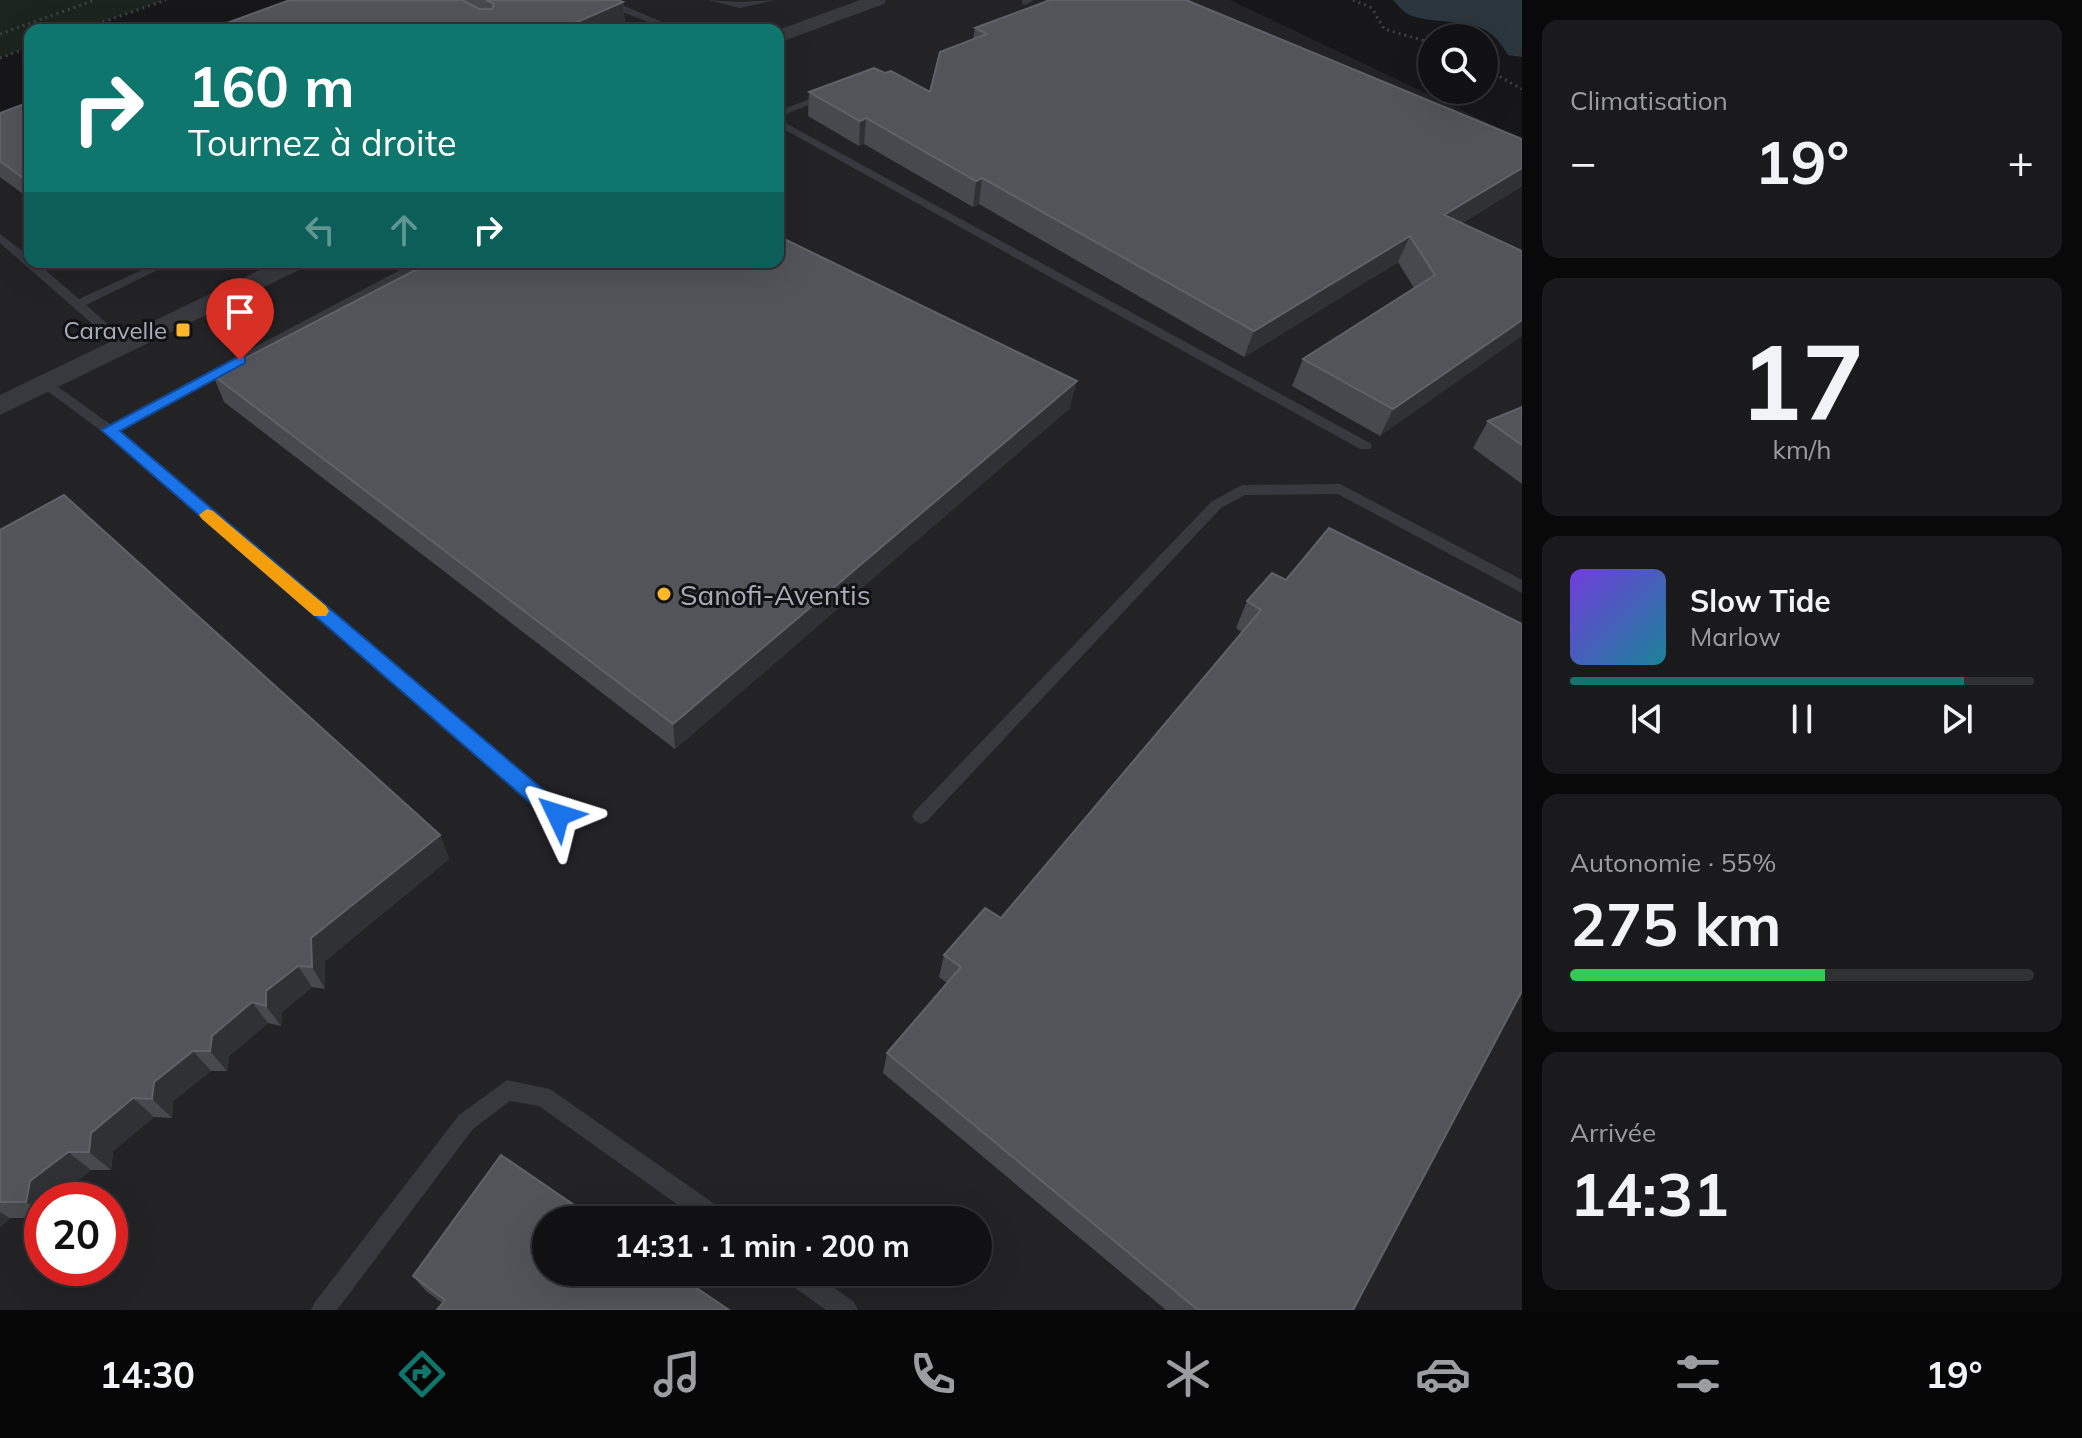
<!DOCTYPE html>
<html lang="fr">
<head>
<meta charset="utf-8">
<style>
	body { margin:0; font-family:Mulish,sans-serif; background:#1a1a1c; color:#f1f3f6; height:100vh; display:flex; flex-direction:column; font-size:30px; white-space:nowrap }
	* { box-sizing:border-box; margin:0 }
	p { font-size:26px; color:#9c9da0 }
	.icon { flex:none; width:44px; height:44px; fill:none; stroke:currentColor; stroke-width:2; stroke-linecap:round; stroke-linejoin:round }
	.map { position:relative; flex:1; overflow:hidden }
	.side { display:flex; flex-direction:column; gap:20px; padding:20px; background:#09090a; width:560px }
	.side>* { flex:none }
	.banner { position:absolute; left:24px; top:24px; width:760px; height:244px; border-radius:16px; box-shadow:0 8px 32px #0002,0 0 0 2px #303133; background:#0f766e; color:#fff; overflow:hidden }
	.buttons { position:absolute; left:1418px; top:24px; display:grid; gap:16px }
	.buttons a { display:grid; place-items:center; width:80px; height:80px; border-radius:50%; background:#111113; box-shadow:0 8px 32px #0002,0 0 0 2px #303133; font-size:40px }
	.speed { position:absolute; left:24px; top:1182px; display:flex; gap:16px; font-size:40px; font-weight:700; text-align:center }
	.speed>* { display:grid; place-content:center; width:104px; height:104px; border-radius:50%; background:#111113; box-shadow:0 8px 32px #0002,0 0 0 2px #303133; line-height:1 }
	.speed .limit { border:12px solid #d22; background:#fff; color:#111 }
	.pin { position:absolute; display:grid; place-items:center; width:68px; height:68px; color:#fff; margin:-82px -34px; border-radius:50% 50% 50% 0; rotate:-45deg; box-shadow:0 0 8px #0007 }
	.pin .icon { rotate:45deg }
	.me { position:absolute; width:88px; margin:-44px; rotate:311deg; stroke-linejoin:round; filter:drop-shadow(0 0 6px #0008) }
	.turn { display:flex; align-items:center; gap:28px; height:168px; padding:0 32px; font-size:36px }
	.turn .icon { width:104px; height:104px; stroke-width:2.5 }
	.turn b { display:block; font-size:56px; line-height:68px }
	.lanes { display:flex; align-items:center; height:76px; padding:0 32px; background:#0003; justify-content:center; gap:40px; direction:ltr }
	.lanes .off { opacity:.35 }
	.big { font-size:60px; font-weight:700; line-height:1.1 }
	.side .tile { flex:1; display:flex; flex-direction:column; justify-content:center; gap:12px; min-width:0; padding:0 28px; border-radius:16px; background:#1a1a1c }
	.side .dial { align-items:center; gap:0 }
	.dial b { font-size:104px; line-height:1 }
	.song { display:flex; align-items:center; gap:24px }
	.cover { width:96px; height:96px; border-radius:12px; background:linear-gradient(135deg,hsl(260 70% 55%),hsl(190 70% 35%)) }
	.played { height:8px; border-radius:4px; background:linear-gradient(90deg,#0f766e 85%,#303133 85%) }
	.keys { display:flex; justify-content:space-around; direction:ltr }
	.heat { display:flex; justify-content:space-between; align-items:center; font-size:44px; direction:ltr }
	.charge { height:12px; border-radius:6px; background:linear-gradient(90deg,#34c759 55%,#303133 0) }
	.trip { position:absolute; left:532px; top:1206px; width:460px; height:80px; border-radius:40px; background:#111113; box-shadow:0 8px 32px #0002,0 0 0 2px #303133; font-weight:700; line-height:80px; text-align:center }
	.tabs { display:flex; height:128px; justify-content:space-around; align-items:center; background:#070708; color:#9c9da0 }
	.tabs .icon { width:56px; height:56px }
	.tabs .on { color:#0f766e }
	.tabs b { font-size:36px; color:#f1f3f6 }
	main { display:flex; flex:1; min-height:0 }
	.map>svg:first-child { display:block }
	.built { fill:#232326; fill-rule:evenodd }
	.green { fill:#1c251d }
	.water { fill:#2b363e }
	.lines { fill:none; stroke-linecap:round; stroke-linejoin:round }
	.path { stroke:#3d4046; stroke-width:3; stroke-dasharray:2 4; stroke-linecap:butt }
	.service { fill:#37393e; fill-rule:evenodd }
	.minor { fill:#37393e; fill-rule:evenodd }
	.wall { fill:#48494e }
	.shaded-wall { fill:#303134 }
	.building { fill:#53545a; stroke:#606269; stroke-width:2 }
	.route { fill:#1a73e8; stroke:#114b97; stroke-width:2 }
	.slow { fill:#f59e0b }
	.poi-dot { fill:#ffb629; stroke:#121214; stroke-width:3 }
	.labels { text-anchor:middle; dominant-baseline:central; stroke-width:6; stroke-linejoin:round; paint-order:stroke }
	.far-poi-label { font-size:24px; fill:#a8adba; stroke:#121214; text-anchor:end }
	.poi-label { font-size:28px; fill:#a8adba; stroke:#121214; text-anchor:start }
</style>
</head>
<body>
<main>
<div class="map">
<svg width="1522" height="1310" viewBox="0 0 1522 1310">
	<rect width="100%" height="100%" fill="#171719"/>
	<!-- built -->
	<path class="built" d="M316,0H1230L1522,139V1310H0V119L30,107V262H778V30H236ZM42,1200H110V1268H42ZM546,1220H978V1272H546Z"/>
	<!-- green -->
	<polygon class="green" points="0,0 166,0 80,30 30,30 30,47 0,58"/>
	<!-- water -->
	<path class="water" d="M1393,0H1522V57L1508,55C1484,11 1451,28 1412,16C1405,14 1398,5 1393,0Z"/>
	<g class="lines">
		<!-- path -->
		<g class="path">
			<polyline points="1353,0 1372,8 1384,29 1432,43"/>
			<polyline points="80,30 166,0"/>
			<polyline points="0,34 95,0"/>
			<polyline points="0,58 30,47"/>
			<polyline points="1484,68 1522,89"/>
		</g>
		<!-- service -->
		<g class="service">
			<polygon points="613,0 621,0 624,6 672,26 666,30 654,30 659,26 617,10"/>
			<polygon points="708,0 740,2 776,0 740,8"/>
			<polygon points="1022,0 1034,0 1025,5 1022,4"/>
			<polygon points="826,93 834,95 778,117 778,111"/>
			<polygon points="778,119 1370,443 1372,446 1370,449 1360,449 778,126"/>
			<polygon points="0,234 30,257 30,262 36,262 79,299 159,262 174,262 86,305 129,343 129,349 121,349 0,243"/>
			<polygon points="415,262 430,262 118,431 564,810 567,815 564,820 558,823 552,820 104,433 38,384 40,381 50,381 110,424"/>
			<polygon points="1340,484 1522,580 1522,593 1338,494 1245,495 1221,508 927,821 921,824 915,821 912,816 915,811 1211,502 1242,485"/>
			<polygon points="507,1080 550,1089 726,1212 729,1220 699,1220 539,1106 510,1101 473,1129 337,1310 311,1310 315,1302 459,1115"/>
			<polygon points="781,1272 812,1272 854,1302 858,1310 826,1310 784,1280"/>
		</g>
		<!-- minor -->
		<g class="minor">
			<polygon points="860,0 886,0 884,4 778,43 778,30"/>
			<polygon points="276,262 308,262 305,267 0,415 0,395"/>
		</g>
	</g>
	<!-- wall -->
	<g class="wall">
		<polygon points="290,0 619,0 623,2 625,26"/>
		<polygon points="975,28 1522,186 1462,223 1522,251 1380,436 1292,386 1303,359 1414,288 1398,262 1244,357 979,204 973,207 864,144 859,146 808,116 809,92 930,92 973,39"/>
		<polygon points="30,102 30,199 0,177 0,113"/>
		<polygon points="213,375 1070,408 675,749 224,402"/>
		<polygon points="1522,407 1522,484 1473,448 1488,421"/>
		<polygon points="0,530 440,835 449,859 325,961 325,989 312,987 282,1012 281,1026 268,1023 229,1056 227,1071 211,1071 173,1101 172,1118 154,1117 113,1151 111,1170 91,1170 55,1198 55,1200 42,1200 42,1218 10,1218 0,1227"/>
		<polygon points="1272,573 1353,1310 1166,1310 883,1073 887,1053 947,983 939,977 944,955 1001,918 1242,632 1236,628 1247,601"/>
		<polygon points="413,1276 729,1310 442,1303 425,1290"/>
	</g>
	<!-- shaded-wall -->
	<g class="shaded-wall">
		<polygon points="623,2 625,26 615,30 559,30"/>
		<polygon points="866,118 864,144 859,146 860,121"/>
		<polygon points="1522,168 1522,186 1432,241 1444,215"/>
		<polygon points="982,178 979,204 973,207 976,181"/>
		<polygon points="1410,236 1398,262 1244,357 1254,331"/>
		<polygon points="1522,320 1522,336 1380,436 1393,409"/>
		<polygon points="1077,381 1070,408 675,749 673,724"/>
		<polygon points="440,835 449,859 325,961 325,989 312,967 311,938"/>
		<polygon points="298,966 312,987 282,1012 281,1026 266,1006 266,991"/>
		<polygon points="252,1002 268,1023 229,1056 227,1071 210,1051 212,1036"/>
		<polygon points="193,1051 211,1071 173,1101 172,1118 152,1099 154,1082"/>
		<polygon points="133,1098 154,1117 113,1151 111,1170 89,1152 91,1133"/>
		<polygon points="68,1152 91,1170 55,1198 55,1200 42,1200 42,1212 26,1202 30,1181"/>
		<polygon points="0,1212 10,1218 0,1227"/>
	</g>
	<!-- building -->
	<g class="building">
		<polygon points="290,0 462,0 479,9 492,9 494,4 486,0 618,0 623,2 559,30 208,30"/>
		<polygon points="1050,0 1186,0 1522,139 1522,168 1444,215 1522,251 1522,320 1393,409 1303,359 1435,275 1410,236 1254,331 982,178 976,181 866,118 860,121 809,92 874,68 885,73 891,71 930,92 940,52 987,34 975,28"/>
		<polygon points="30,102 30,183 0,161 0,113"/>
		<polygon points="778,236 1077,381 673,724 213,375 431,262 778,262"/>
		<polygon points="1522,407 1522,445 1488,421"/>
		<polygon points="64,495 440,835 311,938 312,967 298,966 266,991 266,1006 252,1002 212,1036 210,1051 193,1051 154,1082 152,1099 133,1098 91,1133 89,1152 68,1152 30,1181 26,1202 0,1202 0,530"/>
		<polygon points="1329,528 1522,624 1522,991 1353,1310 1198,1310 887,1053 961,967 944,955 985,908 1001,918 1261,610 1247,601 1272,573 1286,580"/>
		<polygon points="501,1155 596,1220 546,1220 546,1272 673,1272 729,1310 437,1310 445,1300 413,1276"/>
	</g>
	<!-- route -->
	<polygon class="route" points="240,356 245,357 245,363 120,431 566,809 568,815 566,821 558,824 551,821 101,430"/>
	<!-- slow -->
	<polygon class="slow" points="207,509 213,511 326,606 329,611 326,616 314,616 202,519 199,515"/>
	<!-- markers -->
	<g class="poi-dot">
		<rect x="175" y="322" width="16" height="16" rx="4"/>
		<circle cx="664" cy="594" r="8"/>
	</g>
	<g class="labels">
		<!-- far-poi labels -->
		<g class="far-poi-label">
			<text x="167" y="330">Caravelle</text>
		</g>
		<!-- poi labels -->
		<g class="poi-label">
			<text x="680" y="594">Sanofi-Aventis</text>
		</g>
	</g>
</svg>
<div class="buttons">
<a><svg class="icon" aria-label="search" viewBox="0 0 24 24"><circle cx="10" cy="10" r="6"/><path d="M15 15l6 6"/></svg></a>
</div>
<div class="speed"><div class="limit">20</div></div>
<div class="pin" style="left:240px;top:360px;background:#d93025"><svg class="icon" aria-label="arrive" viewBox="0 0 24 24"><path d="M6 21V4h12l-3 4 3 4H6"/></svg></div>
<svg class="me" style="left:558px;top:815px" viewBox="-20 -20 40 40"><path d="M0-17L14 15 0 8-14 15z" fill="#1a73e8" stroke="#fff" stroke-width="4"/></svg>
<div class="trip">14:31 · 1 min · 200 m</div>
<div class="banner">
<div class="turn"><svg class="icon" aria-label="right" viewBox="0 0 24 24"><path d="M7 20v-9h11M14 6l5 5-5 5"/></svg><div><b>160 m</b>Tournez à droite</div></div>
<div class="lanes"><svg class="icon off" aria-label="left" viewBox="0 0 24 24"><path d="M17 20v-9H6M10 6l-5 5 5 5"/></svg><svg class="icon off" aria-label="ahead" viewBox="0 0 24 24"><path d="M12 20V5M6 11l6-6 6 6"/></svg><svg class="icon" aria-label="right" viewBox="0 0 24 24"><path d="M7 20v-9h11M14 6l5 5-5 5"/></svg></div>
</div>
</div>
<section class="side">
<div class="tile"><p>Climatisation</p>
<div class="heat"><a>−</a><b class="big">19°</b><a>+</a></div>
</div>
<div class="tile dial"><b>17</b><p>km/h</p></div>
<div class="tile">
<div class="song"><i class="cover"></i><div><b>Slow Tide</b><p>Marlow</p></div></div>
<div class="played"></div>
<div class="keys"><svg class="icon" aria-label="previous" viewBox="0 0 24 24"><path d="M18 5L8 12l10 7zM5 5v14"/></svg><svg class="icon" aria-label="pause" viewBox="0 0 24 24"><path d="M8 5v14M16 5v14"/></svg><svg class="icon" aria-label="next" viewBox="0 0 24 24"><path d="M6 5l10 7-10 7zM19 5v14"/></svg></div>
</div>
<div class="tile"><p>Autonomie · 55%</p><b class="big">275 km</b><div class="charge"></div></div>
<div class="tile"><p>Arrivée</p><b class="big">14:31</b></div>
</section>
</main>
<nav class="tabs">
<b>14:30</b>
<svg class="icon on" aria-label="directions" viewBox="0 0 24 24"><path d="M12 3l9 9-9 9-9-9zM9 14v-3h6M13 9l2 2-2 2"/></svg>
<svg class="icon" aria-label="music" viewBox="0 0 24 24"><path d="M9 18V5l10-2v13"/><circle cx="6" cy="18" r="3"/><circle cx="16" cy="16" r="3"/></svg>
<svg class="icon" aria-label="phone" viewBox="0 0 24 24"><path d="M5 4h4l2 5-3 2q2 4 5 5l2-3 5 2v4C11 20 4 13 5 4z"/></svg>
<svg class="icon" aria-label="climate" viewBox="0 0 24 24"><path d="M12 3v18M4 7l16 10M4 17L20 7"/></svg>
<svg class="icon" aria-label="car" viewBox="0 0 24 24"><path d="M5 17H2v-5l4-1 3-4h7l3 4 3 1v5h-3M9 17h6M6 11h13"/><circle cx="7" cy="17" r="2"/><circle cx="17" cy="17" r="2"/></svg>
<svg class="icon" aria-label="filters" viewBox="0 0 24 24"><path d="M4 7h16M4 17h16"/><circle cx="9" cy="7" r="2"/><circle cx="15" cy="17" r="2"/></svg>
<b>19°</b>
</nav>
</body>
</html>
